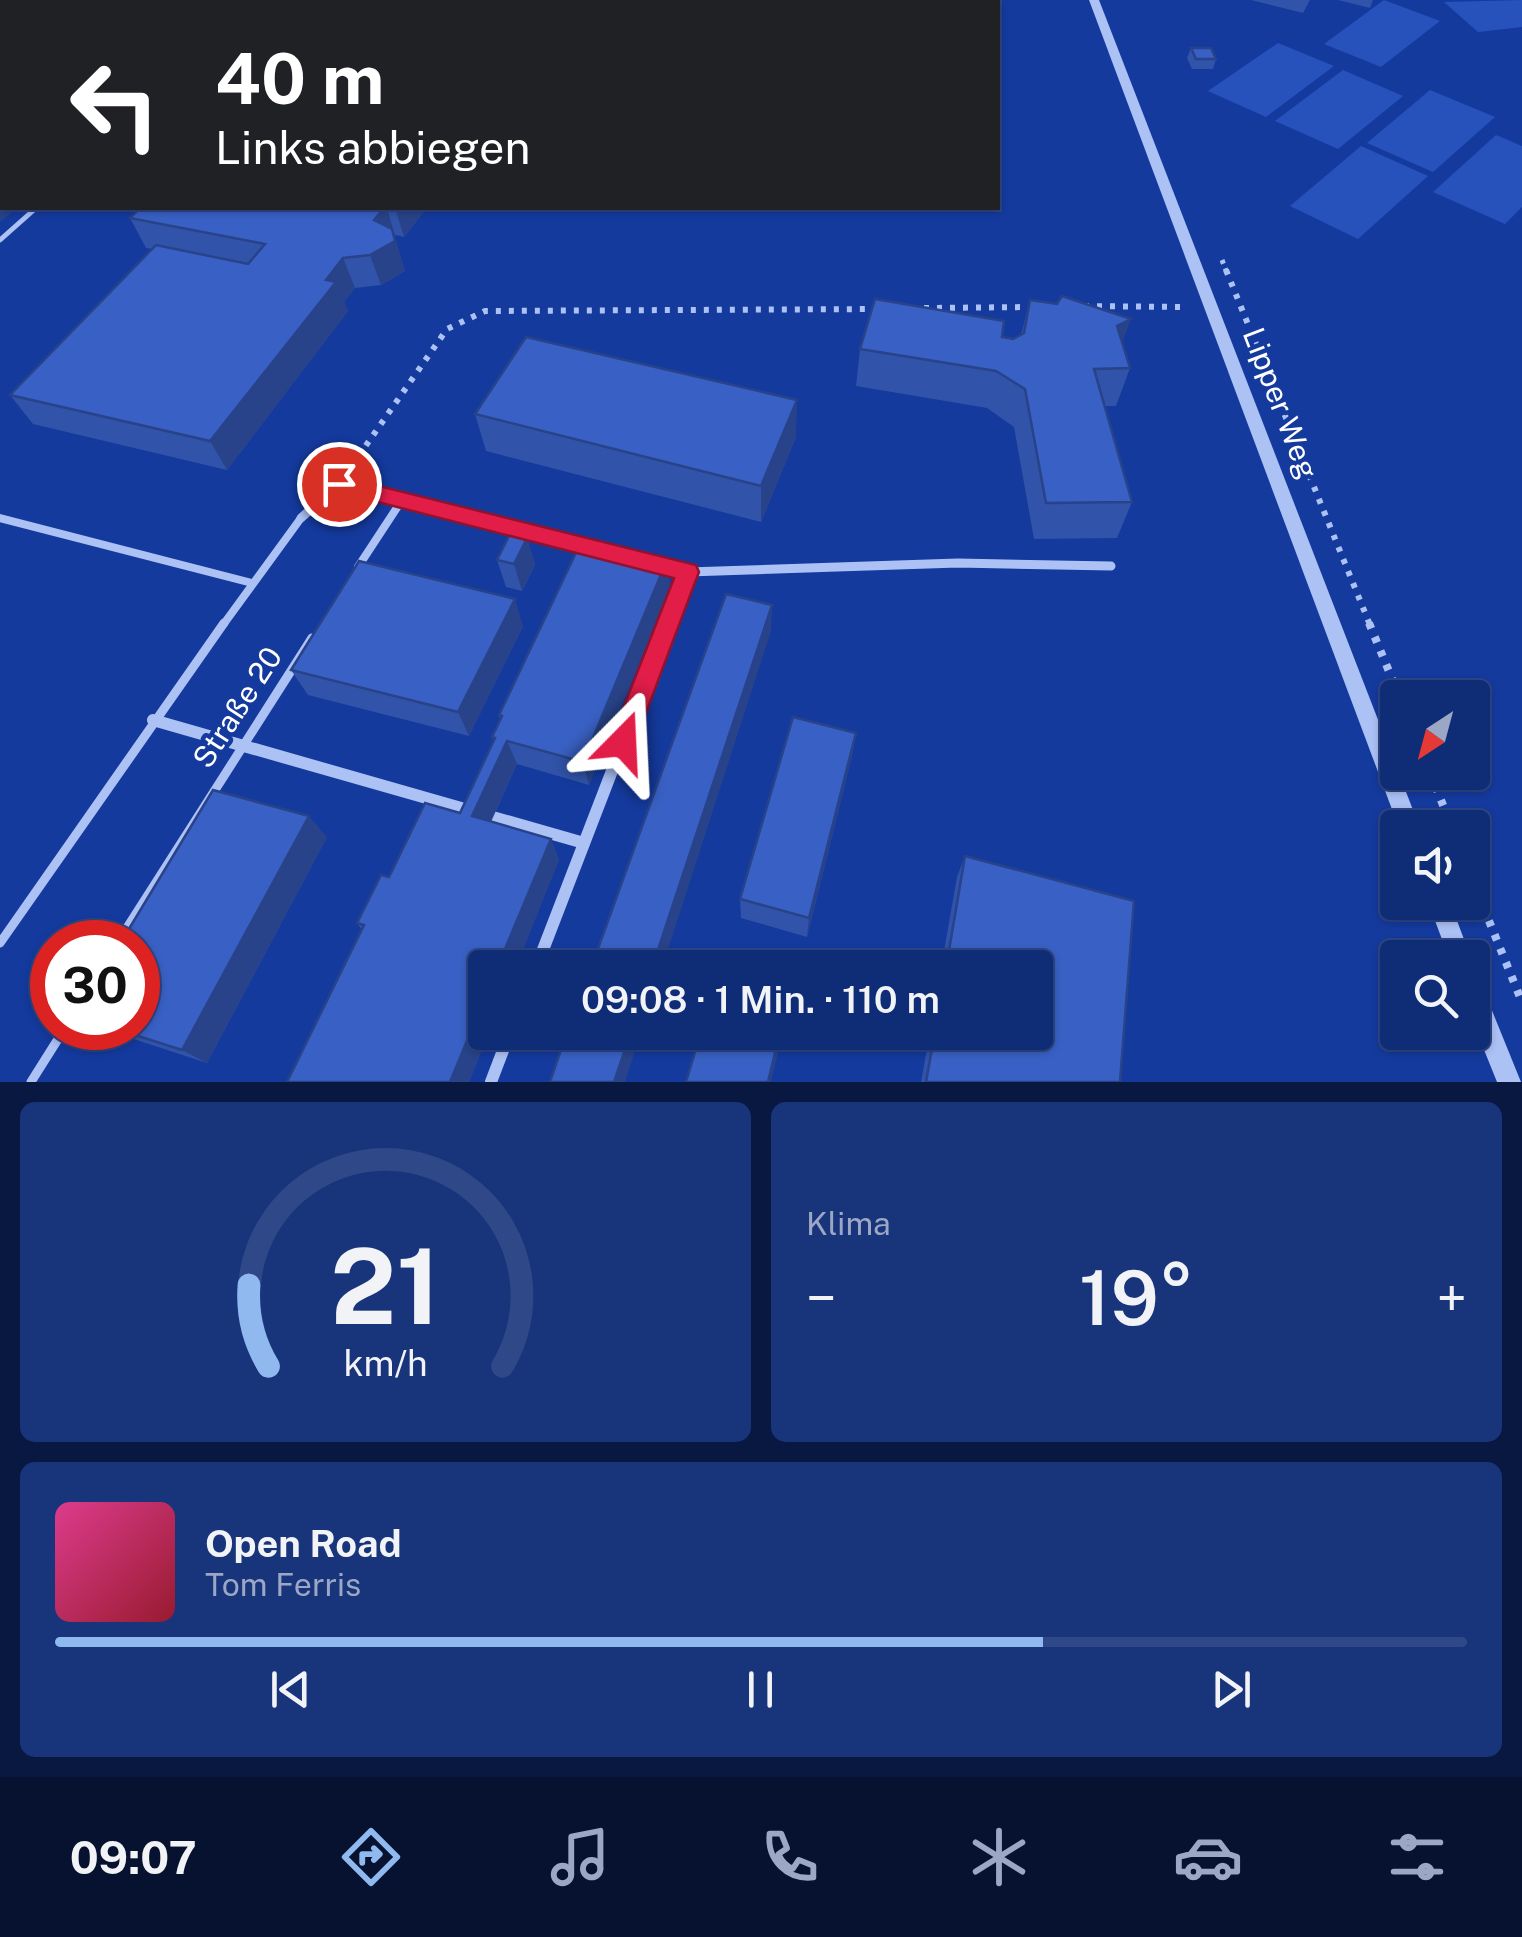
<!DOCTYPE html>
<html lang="de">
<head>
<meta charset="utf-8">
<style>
	body { margin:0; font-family:"Public Sans",sans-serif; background:#18347b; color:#f1f3f6; height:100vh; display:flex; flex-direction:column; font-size:38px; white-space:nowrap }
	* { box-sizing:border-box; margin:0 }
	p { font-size:32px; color:#9ba7c5 }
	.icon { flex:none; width:55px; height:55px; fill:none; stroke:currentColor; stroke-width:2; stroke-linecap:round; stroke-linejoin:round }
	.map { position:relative; height:1082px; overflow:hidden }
	.sheet { display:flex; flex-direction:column; gap:20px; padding:20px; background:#081841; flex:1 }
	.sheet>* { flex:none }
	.banner { position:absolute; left:0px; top:0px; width:1000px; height:210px; box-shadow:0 2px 8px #0004,0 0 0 2px #2f4888; background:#202124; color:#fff; overflow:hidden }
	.needle { width:65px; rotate:216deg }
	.fabs { position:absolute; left:1380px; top:680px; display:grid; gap:20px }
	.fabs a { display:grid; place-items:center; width:110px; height:110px; border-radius:10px; background:#0f2c76; box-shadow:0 2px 8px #0004,0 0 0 2px #2f4888; font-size:50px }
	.speed { position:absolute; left:30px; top:920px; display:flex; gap:20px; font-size:50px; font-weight:700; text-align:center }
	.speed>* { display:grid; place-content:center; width:130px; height:130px; border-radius:50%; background:#0f2c76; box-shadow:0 2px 8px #0004,0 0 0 2px #2f4888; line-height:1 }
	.speed .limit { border:15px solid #d22; background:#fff; color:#111 }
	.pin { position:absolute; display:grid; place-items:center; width:85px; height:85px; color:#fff; margin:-42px; border:5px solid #fff; border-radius:50%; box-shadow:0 2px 10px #0007 }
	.me { position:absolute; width:110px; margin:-55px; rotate:21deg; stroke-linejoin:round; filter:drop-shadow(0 0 8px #0008) }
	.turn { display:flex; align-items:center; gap:35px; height:210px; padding:0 50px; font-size:45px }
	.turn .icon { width:130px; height:130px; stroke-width:2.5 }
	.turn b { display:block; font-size:70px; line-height:85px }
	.big { font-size:75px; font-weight:600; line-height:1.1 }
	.sheet .tile { flex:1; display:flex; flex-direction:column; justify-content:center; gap:15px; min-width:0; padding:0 35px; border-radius:15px; background:#18347b }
	.sheet .dial { align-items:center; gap:0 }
	.dial svg { height:260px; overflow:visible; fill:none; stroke:#2f4888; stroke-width:7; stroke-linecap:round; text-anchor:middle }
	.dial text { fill:#f1f3f6; stroke:none }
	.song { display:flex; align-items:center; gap:30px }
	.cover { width:120px; height:120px; border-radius:15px; background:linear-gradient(135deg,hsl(330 70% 55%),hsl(350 70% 35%)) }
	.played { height:10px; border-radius:5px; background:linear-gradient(90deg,#90b9f0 70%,#2f4888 70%) }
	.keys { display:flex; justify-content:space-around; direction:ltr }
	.heat { display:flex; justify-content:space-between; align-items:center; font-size:55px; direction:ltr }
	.sheet .tiles { flex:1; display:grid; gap:20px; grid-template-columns:1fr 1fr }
	.tile:last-child { grid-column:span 2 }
	.trip { position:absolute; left:468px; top:950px; width:585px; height:100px; border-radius:10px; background:#0f2c76; box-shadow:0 2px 8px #0004,0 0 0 2px #2f4888; font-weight:600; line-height:100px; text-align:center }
	.menu { display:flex; height:160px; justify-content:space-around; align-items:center; background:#06122f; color:#9ba7c5 }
	.menu .icon { width:70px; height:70px }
	.menu .selected { color:#90b9f0 }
	.menu b { font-size:45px; color:#f1f3f6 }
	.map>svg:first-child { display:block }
	.green { fill:#2752bc }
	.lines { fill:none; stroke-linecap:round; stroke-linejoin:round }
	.path-far2 { stroke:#acc1f4; stroke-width:5; stroke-dasharray:4 5; stroke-linecap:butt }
	.path-far1 { stroke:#acc1f4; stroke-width:6; stroke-dasharray:5 8; stroke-linecap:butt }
	.path { stroke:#acc1f4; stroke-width:8; stroke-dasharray:6 9; stroke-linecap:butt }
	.service-far2 { stroke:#acc1f4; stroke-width:5 }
	.service-far1 { stroke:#acc1f4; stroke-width:8 }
	.service { stroke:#acc1f4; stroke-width:9 }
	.minor-far1 { stroke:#acc1f4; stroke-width:9 }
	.minor { stroke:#acc1f4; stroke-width:12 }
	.tertiary { fill:#acc1f4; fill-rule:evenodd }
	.wall { fill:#3153a9 }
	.shaded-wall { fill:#284389 }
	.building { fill:#3960c4; stroke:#284389; stroke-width:2.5 }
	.route { fill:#e11d48; stroke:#92132f; stroke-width:2.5 }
	.labels { text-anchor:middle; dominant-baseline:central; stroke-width:9; stroke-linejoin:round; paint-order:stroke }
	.street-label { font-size:30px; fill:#fff; stroke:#143a9e }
</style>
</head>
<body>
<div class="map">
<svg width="1522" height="1082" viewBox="0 0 1522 1082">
	<rect width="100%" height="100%" fill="#143a9e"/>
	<!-- green -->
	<g class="green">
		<polygon points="1384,0 1440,21 1381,67 1324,44"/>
		<polygon points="1522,0 1522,27 1478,32 1444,2"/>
		<polygon points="1278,43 1334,66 1266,117 1208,91"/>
		<polygon points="1343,70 1403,96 1338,149 1275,121"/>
		<polygon points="1430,90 1495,117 1433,172 1367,143"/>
		<polygon points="1496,135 1522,146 1522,207 1505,224 1433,192"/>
		<polygon points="1361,146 1428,176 1358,239 1290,206"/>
	</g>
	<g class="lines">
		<!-- path-far2 -->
		<polyline class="path-far2" points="1222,260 1227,273"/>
		<!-- path-far1 -->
		<g class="path-far1">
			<polyline points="1226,270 1370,625"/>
			<polyline points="1084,306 1187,307"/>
			<polyline points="924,308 1032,307"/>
			<polyline points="351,467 447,329 485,311 877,309"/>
		</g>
		<!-- path -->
		<g class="path">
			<polyline points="1369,623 1400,698"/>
			<polyline points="1430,772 1452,828"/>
			<polyline points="1472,879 1522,1002"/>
		</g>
		<!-- service-far2 -->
		<polyline class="service-far2" points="0,240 36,208"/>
		<!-- service-far1 -->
		<g class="service-far1">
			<polyline points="0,518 252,583"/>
			<polyline points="358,567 402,500"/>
			<polyline points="223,625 301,518"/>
		</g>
		<!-- service -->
		<g class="service">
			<polyline points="118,942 312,638"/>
			<polyline points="0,943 224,623"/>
			<polyline points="31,1082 65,1028"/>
		</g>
		<!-- minor-far1 -->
		<g class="minor-far1">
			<polyline points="301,518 339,484 589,547"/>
			<polyline points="654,564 688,572 958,563 1111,566"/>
			<polyline points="668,625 688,572"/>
		</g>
		<!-- minor -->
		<g class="minor">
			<polyline points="153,720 584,843"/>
			<polyline points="536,968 669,623"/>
			<polyline points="491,1082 510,1032"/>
		</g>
		<!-- tertiary -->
		<g class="tertiary">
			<polygon points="1089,0 1099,0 1420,828 1399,828"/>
			<polygon points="1428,902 1450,902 1471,958 1449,958"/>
			<polygon points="1472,978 1480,981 1521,1082 1497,1082 1472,1020"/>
		</g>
	</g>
	<!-- wall -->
	<g class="wall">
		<polygon points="1251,0 1310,0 1303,13"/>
		<polygon points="1338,0 1373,0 1370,8"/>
		<polygon points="1191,48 1216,59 1213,69 1192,69 1187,58"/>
		<polygon points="140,208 427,208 404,237 396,235 394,237 405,271 381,285 355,288 344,302 348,311 227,470 33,424 10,395 152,249 146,248 130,218"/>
		<polygon points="1030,300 1122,342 1130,368 1116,406 1104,406 1132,502 1117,538 1034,539 1014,427 987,408 856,386 860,349 1002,337 1013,339 1021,335"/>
		<polygon points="475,414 796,437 761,522 486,451"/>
		<polygon points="527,538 535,565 522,591 506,587 497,560"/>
		<polygon points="667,560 670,587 589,785 517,764 491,822 551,839 559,860 485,1032 489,1032 469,1082 357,923 389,877 460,813 494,742 492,737 500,719 499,715"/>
		<polygon points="523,626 469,736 308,695 291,670"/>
		<polygon points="856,733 852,756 807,937 741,918 740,899"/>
		<polygon points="327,837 207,1063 100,1028 138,1028"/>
		<polygon points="965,856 1120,1082 921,1082 930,1032 1035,1032 1035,968 941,968 957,877"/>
	</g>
	<!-- shaded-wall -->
	<g class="shaded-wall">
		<polygon points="208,0 253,0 250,2 205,2"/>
		<polygon points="2,174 2,208 17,208 0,222 0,176"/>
		<polygon points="384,208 387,208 405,271 381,285 370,255 374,220"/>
		<polygon points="395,208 427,208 404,237"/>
		<polygon points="343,258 355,288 344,302 348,311 227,470 210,441"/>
		<polygon points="1131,319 1117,357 1117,326"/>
		<polygon points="797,400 796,437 761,522 761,486"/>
		<polygon points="527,538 535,565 522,591 514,564"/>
		<polygon points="667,560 670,587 589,785 583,762"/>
		<polygon points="515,599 523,626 469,736 458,712"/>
		<polygon points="772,605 771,631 662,968 652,968"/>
		<polygon points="856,733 852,756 807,937 809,918"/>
		<polygon points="507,741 517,764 483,838 472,816"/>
		<polygon points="309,816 327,837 207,1063 182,1050"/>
		<polygon points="551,839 559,860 516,968 497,968"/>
		<polygon points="485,997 485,1032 489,1032 469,1082 450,1082"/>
		<polygon points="631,1032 641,1032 625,1082 614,1082"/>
		<polygon points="780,1032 783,1032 771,1082 768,1082"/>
	</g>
	<!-- building -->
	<g class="building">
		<polygon points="0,0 208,0 205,2 2,2 2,174 0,176"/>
		<polygon points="1191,48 1211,48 1216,59 1196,59"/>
		<polygon points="140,208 384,208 374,220 392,229 395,241 370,255 343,258 326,280 336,282 210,441 10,395 156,245 248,264 265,244 130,218"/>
		<polygon points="1062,296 1131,319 1117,326 1130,368 1094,369 1132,502 1046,503 1025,389 996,371 860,349 875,299 1004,321 1002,337 1013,339 1024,333 1030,300 1057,304"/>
		<polygon points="526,337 797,400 761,486 475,414"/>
		<polygon points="510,534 527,538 514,564 497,560"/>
		<polygon points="582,540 667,560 583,762 507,741 472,816 551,839 497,968 485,968 485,997 450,1082 287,1082 364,925 357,923 381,875 389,877 425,803 460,813 495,738 492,737 502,716 499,715"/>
		<polygon points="359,561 515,599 458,712 291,670"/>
		<polygon points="726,594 772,605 652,968 591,968"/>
		<polygon points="793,717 856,733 809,918 740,899"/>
		<polygon points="213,790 309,816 182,1050 113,1028 138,1028 138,942 121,942"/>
		<polygon points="965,856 1134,901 1120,1082 926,1082 935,1032 1035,1032 1035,968 946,968"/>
		<polygon points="567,1032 631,1032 614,1082 550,1082"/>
		<polygon points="701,1032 780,1032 768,1082 686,1082"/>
	</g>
	<!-- route -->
	<polygon class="route" points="339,476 696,565 699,572 632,750 623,753 614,750 610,742 674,578 331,490 328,484"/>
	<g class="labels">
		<!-- street labels -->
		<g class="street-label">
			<text transform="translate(1281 403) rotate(69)">Lipper Weg</text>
			<text transform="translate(237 707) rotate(-57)">Straße 20</text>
		</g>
	</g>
</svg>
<div class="fabs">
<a><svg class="needle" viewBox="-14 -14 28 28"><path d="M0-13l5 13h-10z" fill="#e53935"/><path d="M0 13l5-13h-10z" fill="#9ba7c5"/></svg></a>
<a><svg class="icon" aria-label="sound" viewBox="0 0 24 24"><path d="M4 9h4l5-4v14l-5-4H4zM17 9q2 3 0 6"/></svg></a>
<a><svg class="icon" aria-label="search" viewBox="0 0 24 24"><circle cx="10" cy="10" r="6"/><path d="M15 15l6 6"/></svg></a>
</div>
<div class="speed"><div class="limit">30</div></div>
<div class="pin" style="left:339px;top:484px;background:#d93025"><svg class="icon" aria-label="arrive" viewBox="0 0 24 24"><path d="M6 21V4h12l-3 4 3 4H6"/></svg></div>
<svg class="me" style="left:623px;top:742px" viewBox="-20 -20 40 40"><path d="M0-17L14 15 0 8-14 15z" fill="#e11d48" stroke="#fff" stroke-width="4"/></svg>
<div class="trip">09:08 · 1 Min. · 110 m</div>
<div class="banner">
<div class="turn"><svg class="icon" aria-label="left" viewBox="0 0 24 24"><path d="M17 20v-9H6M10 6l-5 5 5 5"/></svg><div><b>40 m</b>Links abbiegen</div></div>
</div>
</div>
<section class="sheet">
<div class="tiles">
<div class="tile dial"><svg viewBox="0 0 100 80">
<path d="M14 69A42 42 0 1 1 86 69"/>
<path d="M14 69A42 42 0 0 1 8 44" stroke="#90b9f0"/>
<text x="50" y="56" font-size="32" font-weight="700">21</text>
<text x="50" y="72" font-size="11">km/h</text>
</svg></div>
<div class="tile"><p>Klima</p>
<div class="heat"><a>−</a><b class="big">19°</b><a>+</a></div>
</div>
<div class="tile">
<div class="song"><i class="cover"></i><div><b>Open Road</b><p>Tom Ferris</p></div></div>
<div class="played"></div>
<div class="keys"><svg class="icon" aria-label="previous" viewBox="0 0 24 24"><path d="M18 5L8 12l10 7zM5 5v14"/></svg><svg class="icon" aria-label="pause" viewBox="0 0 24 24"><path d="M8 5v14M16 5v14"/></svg><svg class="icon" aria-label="next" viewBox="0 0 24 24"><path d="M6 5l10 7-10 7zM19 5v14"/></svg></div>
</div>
</div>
</section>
<nav class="menu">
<b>09:07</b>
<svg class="icon selected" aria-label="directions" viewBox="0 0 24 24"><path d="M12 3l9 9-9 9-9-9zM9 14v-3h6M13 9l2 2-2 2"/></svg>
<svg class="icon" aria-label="music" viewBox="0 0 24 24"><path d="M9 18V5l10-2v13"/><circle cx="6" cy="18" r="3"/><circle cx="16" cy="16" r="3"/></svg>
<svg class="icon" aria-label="phone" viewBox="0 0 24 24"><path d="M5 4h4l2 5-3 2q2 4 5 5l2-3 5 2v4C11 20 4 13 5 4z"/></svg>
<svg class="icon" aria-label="climate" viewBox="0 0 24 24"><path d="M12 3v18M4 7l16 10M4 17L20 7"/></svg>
<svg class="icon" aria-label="car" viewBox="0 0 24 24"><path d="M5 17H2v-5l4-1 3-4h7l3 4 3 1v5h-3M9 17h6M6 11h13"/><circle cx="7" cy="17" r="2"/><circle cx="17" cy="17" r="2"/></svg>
<svg class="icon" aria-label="filters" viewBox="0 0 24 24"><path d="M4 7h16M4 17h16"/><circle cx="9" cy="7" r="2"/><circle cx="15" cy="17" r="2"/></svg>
</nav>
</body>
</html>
